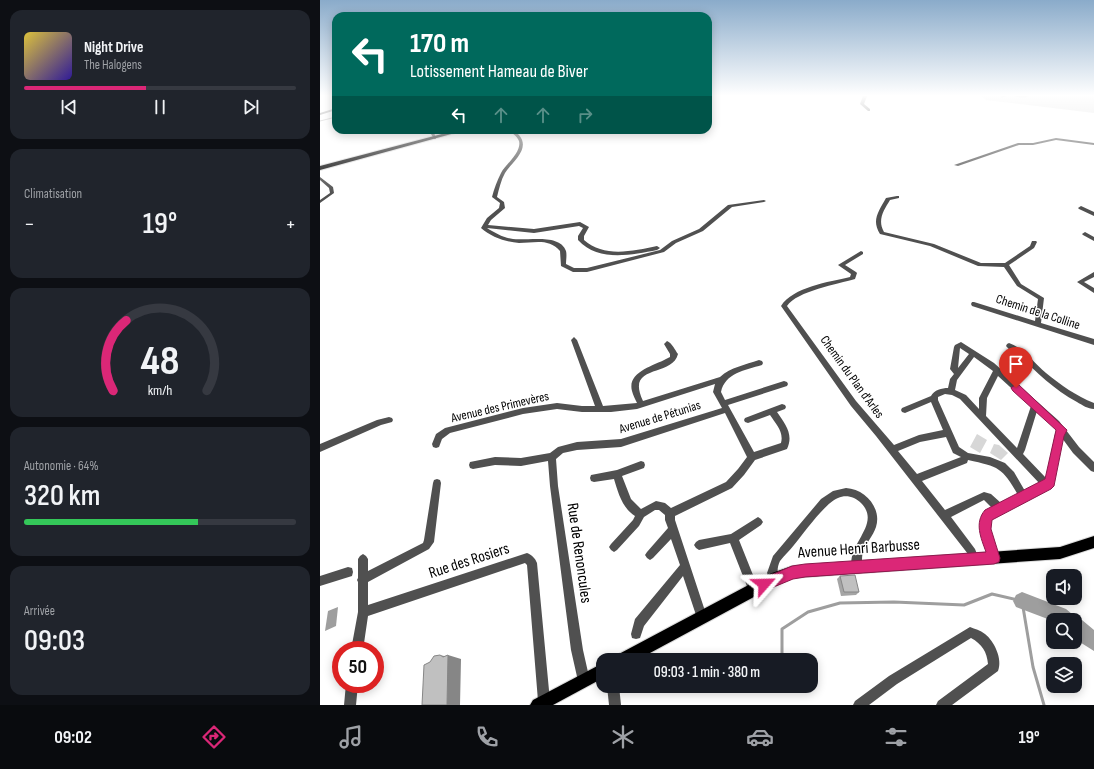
<!DOCTYPE html>
<html lang="fr">
<head>
<meta charset="utf-8">
<style>
	body { margin:0; font-family:"Sofia Sans Condensed",sans-serif; background:#20242c; color:#f1f3f6; height:100vh; display:flex; flex-direction:column; font-size:15px; white-space:nowrap }
	* { box-sizing:border-box; margin:0 }
	p { font-size:13px; color:#9ea1a6 }
	.icon { flex:none; width:22px; height:22px; fill:none; stroke:currentColor; stroke-width:2; stroke-linecap:round; stroke-linejoin:round }
	.map { position:relative; flex:1; overflow:hidden }
	.drawer { display:flex; flex-direction:column; gap:10px; padding:10px; background:#0d0f14; width:320px }
	.drawer>* { flex:none }
	.top-card { position:absolute; left:12px; top:12px; width:380px; height:122px; border-radius:12px; box-shadow:0 2px 10px #0003; background:#00695c; color:#fff; overflow:hidden }
	.tools { position:absolute; left:726px; top:569px; display:grid; gap:8px }
	.tools a { display:grid; place-items:center; width:36px; height:36px; border-radius:8px; background:#171b24; box-shadow:0 2px 10px #0003; font-size:20px }
	.speed { position:absolute; left:12px; top:641px; display:flex; gap:8px; font-size:20px; font-weight:700; text-align:center }
	.speed>* { display:grid; place-content:center; width:52px; height:52px; border-radius:50%; background:#171b24; box-shadow:0 2px 10px #0003; line-height:1 }
	.speed .limit { border:6px solid #d22; background:#fff; color:#111 }
	.pin { position:absolute; display:grid; place-items:center; width:34px; height:34px; color:#fff; margin:-41px -17px; border-radius:50% 50% 50% 0; rotate:-45deg; box-shadow:0 0 4px #0007 }
	.pin .icon { rotate:45deg }
	.me { position:absolute; width:44px; margin:-22px; rotate:65deg; stroke-linejoin:round; filter:drop-shadow(0 0 3px #0008) }
	.turn { display:flex; align-items:center; gap:14px; height:84px; padding:0 12px; font-size:18px }
	.turn .icon { width:52px; height:52px; stroke-width:2.5 }
	.turn b { display:block; font-size:28px; line-height:34px }
	.lanes { display:flex; align-items:center; height:38px; padding:0 12px; background:#0003; justify-content:center; gap:20px; direction:ltr }
	.lanes .off { opacity:.35 }
	.big { font-size:30px; font-weight:600; line-height:1.1 }
	.drawer .widget { flex:1; display:flex; flex-direction:column; justify-content:center; gap:6px; min-width:0; padding:0 14px; border-radius:12px; background:#20242c }
	.drawer .dial { align-items:center; gap:0 }
	.dial svg { height:104px; overflow:visible; fill:none; stroke:#363941; stroke-width:7; stroke-linecap:round; text-anchor:middle }
	.dial text { fill:#f1f3f6; stroke:none }
	.song { display:flex; align-items:center; gap:12px }
	.cover { width:48px; height:48px; border-radius:6px; background:linear-gradient(135deg,hsl(50 70% 55%),hsl(250 70% 35%)) }
	.played { height:4px; border-radius:2px; background:linear-gradient(90deg,#db2777 45%,#363941 45%) }
	.keys { display:flex; justify-content:space-around; direction:ltr }
	.heat { display:flex; justify-content:space-between; align-items:center; font-size:22px; direction:ltr }
	.charge { height:6px; border-radius:3px; background:linear-gradient(90deg,#34c759 64%,#363941 0) }
	.trip { position:absolute; left:276px; top:653px; width:222px; height:40px; border-radius:12px; background:#171b24; box-shadow:0 2px 10px #0003; font-weight:600; line-height:40px; text-align:center }
	.menu { display:flex; height:64px; justify-content:space-around; align-items:center; background:#090b0e; color:#9ea1a6 }
	.menu .icon { width:28px; height:28px }
	.menu .selected { color:#db2777 }
	.menu b { font-size:18px; color:#f1f3f6 }
	main { display:flex; flex:1; min-height:0 }
	.map>svg:first-child { display:block }
	.green { fill:#d7d7d7 }
	.water { fill:#9e9e9e }
	.lines { fill:none; stroke-linecap:round; stroke-linejoin:round }
	.stream-far1 { stroke:#9e9e9e; stroke-width:1 }
	.stream { stroke:#9e9e9e; stroke-width:3 }
	.river { fill:#9e9e9e; fill-rule:evenodd }
	.major-casing { stroke:#dbdbdb; stroke-width:2 }
	.minor { fill:#505050; fill-rule:evenodd }
	.major { fill:#000; fill-rule:evenodd }
	.wall { fill:#a5a5a5 }
	.shaded-wall { fill:#868686 }
	.building { fill:#c0c0c0; stroke:#868686 }
	.route { fill:#db2777; stroke:#8e194d }
	.labels { text-anchor:middle; dominant-baseline:central; stroke-width:3; stroke-linejoin:round; paint-order:stroke }
	.street-label { font-size:13px; fill:#000; stroke:#fff }
	.near-street-label { font-size:16px; fill:#000; stroke:#fff }
</style>
</head>
<body>
<main>
<section class="drawer">
<div class="widget">
<div class="song"><i class="cover"></i><div><b>Night Drive</b><p>The Halogens</p></div></div>
<div class="played"></div>
<div class="keys"><svg class="icon" aria-label="previous" viewBox="0 0 24 24"><path d="M18 5L8 12l10 7zM5 5v14"/></svg><svg class="icon" aria-label="pause" viewBox="0 0 24 24"><path d="M8 5v14M16 5v14"/></svg><svg class="icon" aria-label="next" viewBox="0 0 24 24"><path d="M6 5l10 7-10 7zM19 5v14"/></svg></div>
</div>
<div class="widget"><p>Climatisation</p>
<div class="heat"><a>−</a><b class="big">19°</b><a>+</a></div>
</div>
<div class="widget dial"><svg viewBox="0 0 100 80">
<path d="M14 69A42 42 0 1 1 86 69"/>
<path d="M14 69A42 42 0 0 1 24 15" stroke="#db2777"/>
<text x="50" y="56" font-size="32" font-weight="700">48</text>
<text x="50" y="72" font-size="11">km/h</text>
</svg></div>
<div class="widget"><p>Autonomie · 64%</p><b class="big">320 km</b><div class="charge"></div></div>
<div class="widget"><p>Arrivée</p><b class="big">09:03</b></div>
</section>
<div class="map">
<svg width="774" height="705" viewBox="0 0 774 705">
	<rect width="100%" height="100%" fill="#fff"/>
	<!-- green -->
	<g class="green">
		<polygon points="661,96 774,96 774,113 666,100"/>
		<polygon points="657,434 667,440 660,453 650,447"/>
		<polygon points="674,444 679,445 688,453 681,460 670,453"/>
	</g>
	<!-- water -->
	<polygon class="water" points="18,607 16,626 5,631 8,611"/>
	<g class="lines">
		<!-- stream-far1 -->
		<polyline class="stream-far1" points="0,121 16,117"/>
		<!-- stream -->
		<polyline class="stream" points="459,660 462,658 462,629 488,612 520,603 574,602 644,605 672,594 702,601 713,667 724,705"/>
		<!-- river -->
		<polygon class="river" points="702,592 746,609 752,614 754,618 762,620 774,630 774,651 755,639 755,620 733,620 733,621 696,607 693,601 696,595"/>
		<!-- major casing -->
		<g class="major-casing">
			<g id="major">
				<polygon points="137,130 146,130 0,170 0,166"/>
				<polygon points="774,536 774,548 740,559 472,578 458,584 317,660 295,660 297,655 449,574 472,566 740,547"/>
				<polygon points="283,663 283,678 233,705 210,705 213,700"/>
			</g>
		</g>
		<!-- minor -->
		<g class="minor">
			<polygon points="543,96 547,96 544,104 550,109 550,111 548,111 540,104"/>
			<polygon points="682,96 687,96 681,98"/>
			<path d="M694,96H709C706,98 697,98 694,96Z"/>
			<polygon points="16,108 16,110 0,115 0,113"/>
			<polygon points="106,130 111,130 114,132 116,139 114,139 111,134"/>
			<path d="M188,130C193,130 196,132 199,135C211,149 192,162 185,173C181,180 179,189 177,197L184,202L185,208L171,220L168,225L214,229L260,222L269,227L264,236V240C284,258 313,251 337,246L340,248L337,250C311,255 278,262 258,240V236L263,228L259,226L214,233L167,228C175,233 184,238 193,239C207,241 240,233 246,251C247,255 246,260 246,264L254,268H267L340,250L352,241L379,229L408,205L444,200L446,201L444,202L412,207L383,231L356,243L344,252L267,272H253L241,266L240,251C229,238 214,243 199,243C186,242 171,237 161,228L167,218L179,208L180,203L172,197C174,189 177,181 181,173C185,165 202,152 199,141C197,136 192,133 188,130Z"/>
			<polygon points="736,138 774,143 774,145 736,140 713,145 699,145 638,166 634,165 698,143 713,143"/>
			<polygon points="0,177 13,187 14,193 0,203 0,200 10,193 9,188 0,180"/>
			<path d="M577,196H579V198L570,200C564,210 557,220 564,232L614,244L661,263H685L710,246L712,241H716L717,242L714,248L689,265L701,284L724,298L721,323L774,339V345L652,306L651,304L652,302H654L715,321L718,299L697,286L684,267L658,266L610,246L560,234C551,220 559,211 566,198Z"/>
			<polygon points="761,206 774,212 774,216 759,209 758,208"/>
			<polygon points="765,232 774,237 774,241 763,235 762,234"/>
			<path d="M541,251L543,252V254L525,265L536,272L537,273L535,279C518,284 477,291 467,306L536,401L574,445L599,435L623,430L611,402L585,413L582,412L581,410L582,408L611,396C614,390 622,388 628,388L630,379L634,374L630,369L634,347L635,345L641,342L674,363L739,421L759,447L774,462V472L771,471L753,453L742,438L733,485L730,488L672,517C665,530 675,546 679,558L677,561L674,563L671,561C664,545 651,518 672,508L664,500L631,517L655,549L659,559L657,562L654,564L651,562L648,554L556,436L531,406L461,306C473,287 509,282 530,277L531,274L518,265ZM640,348L649,354L638,368ZM654,357L673,371L659,398V409L646,395L635,390L637,380ZM678,376L711,406L697,448L666,416L667,398ZM625,394L632,395L640,399L720,484L705,491L694,472L685,463L670,457L648,453L639,447L618,400V397ZM717,411L733,425L737,430L735,434L726,478L703,454L705,450ZM626,437L633,453L641,457L597,474L578,451L600,442ZM648,460C679,467 682,467 698,495L681,503L671,494L664,492L625,510L602,481L647,463Z"/>
			<polygon points="774,272 774,277 764,282 774,288 774,293 757,282"/>
			<path d="M254,337L257,340L283,406L317,403C315,399 313,395 312,391C307,372 333,366 346,359L350,357V354L344,344L347,341C352,343 355,350 358,354C352,378 305,363 323,401L400,377C411,367 425,365 439,360L442,361L443,363L442,365C425,370 405,373 401,392L405,400L464,381L467,382L468,384L467,386L408,405L434,452L461,443C464,432 456,424 450,415L428,423L425,422L424,420L425,418L462,404L465,405L466,407L465,409L457,412C465,424 474,434 467,449L435,460L424,475L412,488L355,516V520L387,617L386,621L382,622L378,621L363,576L324,626L320,638L316,639L312,638L311,634L315,619L360,565L351,539L333,558L330,560L327,558L325,555L327,552L348,528L345,520V515L339,510H335L324,517L319,526L297,550L294,552L291,550L289,547L291,544L313,520L315,516C302,508 298,492 294,479L274,482L271,481L270,478L271,475L297,470L321,461L324,462L325,465L324,468L302,476L311,499L321,509L336,501L345,503L351,508L406,482L418,469L427,457L405,413L301,447L257,450L243,453L236,459L238,486L263,650L270,681L268,685L264,687L260,685L258,681L251,650L230,486L228,461L201,466L175,465L153,469L150,468L149,465L150,462L175,457L201,458L230,453L238,447L257,442L301,439L402,408L393,392L395,384L317,409L291,412H262L237,409L203,414L130,433L122,439L119,447L116,448L113,447L112,444L116,434L125,428L203,408L237,403L262,406H275L251,340Z"/>
			<path d="M689,343C704,348 714,363 726,373C741,385 756,396 774,403V409C768,409 762,405 757,402C734,390 717,372 698,355C694,352 689,350 686,346L687,344Z"/>
			<polygon points="69,417 72,418 73,420 72,422 61,425 0,452 0,444 57,420"/>
			<path d="M117,479L120,480L121,483L114,542L109,549L48,582V605L207,553C212,555 215,558 217,563L230,701L228,705H220L218,701L207,565L205,563L48,616L43,650H31L38,612V582L37,580L38,578V559L40,556L43,554L46,556L48,559V571L103,543L104,540L113,483L114,480Z"/>
			<path d="M526,488C545,489 562,508 556,527C553,536 546,543 543,552C541,558 543,565 541,571L537,572L533,571C523,546 563,525 541,503C535,497 526,494 518,498C505,503 484,533 474,545C470,550 464,556 460,561C457,567 457,573 459,579L458,583L454,584L450,583L447,573L453,556L501,499L513,491Z"/>
			<polygon points="438,517 441,519 443,522 441,525 419,540 439,590 438,594 434,595 430,594 410,543 379,550 376,548 374,545 376,542 379,540 411,534"/>
			<polygon points="28,567 32,568 33,572 32,576 0,586 0,576"/>
			<path d="M650,627C655,629 660,630 665,634C674,641 683,659 678,671L632,705H616L618,701L668,664C667,652 662,644 651,638L577,684L549,705H533L535,701L569,676Z"/>
			<polygon points="26,684 38,684 36,705 24,705"/>
			<polygon points="287,686 299,686 301,705 289,705"/>
		</g>
		<!-- major -->
		<use href="#major" class="major"/>
	</g>
	<!-- wall -->
	<polygon class="wall" points="520,576 539,592 536,595 521,596 517,579"/>
	<!-- shaded-wall -->
	<polygon class="shaded-wall" points="120,655 128,657 128,655 141,659 140,705 127,705 123,657"/>
	<!-- building -->
	<g class="building">
		<polygon points="535,575 539,592 524,592 520,576"/>
		<polygon points="120,655 123,657 128,655 127,705 102,705 104,665 110,662 114,656"/>
	</g>
	<!-- sky -->
	<linearGradient id="sky" x2="0" y2="1"><stop stop-color="#8aabca"/><stop offset="0.49" stop-color="#fff"/><stop offset="1" stop-color="#fff" stop-opacity="0"/></linearGradient>
	<rect width="774" height="195" fill="url(#sky)"/>
	<!-- route -->
	<path class="route" d="M696,384L699,385L747,430L744,436L734,486L731,489L672,520L671,529L680,558L679,562L674,564L485,577L473,579L444,591L439,589L437,584L439,580L472,566L485,564L666,552C661,538 654,523 665,510L725,479L736,430L693,391L691,388Z"/>
	<g class="labels">
		<!-- street labels -->
		<g class="street-label">
			<text transform="translate(718 312) rotate(18)">Chemin de la Colline</text>
			<text transform="translate(532 377) rotate(54)">Chemin du Plan d'Arles</text>
			<text transform="translate(180 407) rotate(-13)">Avenue des Primevères</text>
			<text transform="translate(340 417) rotate(-17)">Avenue de Pétunias</text>
		</g>
		<!-- near-street labels -->
		<g class="near-street-label">
			<text transform="translate(539 549) rotate(-4)">Avenue Henri Barbusse</text>
			<text transform="translate(259 553) rotate(82)">Rue de Renoncules</text>
			<text transform="translate(149 561) rotate(-18)">Rue des Rosiers</text>
		</g>
	</g>
</svg>
<div class="tools">
<a><svg class="icon" aria-label="sound" viewBox="0 0 24 24"><path d="M4 9h4l5-4v14l-5-4H4zM17 9q2 3 0 6"/></svg></a>
<a><svg class="icon" aria-label="search" viewBox="0 0 24 24"><circle cx="10" cy="10" r="6"/><path d="M15 15l6 6"/></svg></a>
<a><svg class="icon" aria-label="layers" viewBox="0 0 24 24"><path d="M12 4l9 5-9 5-9-5zM3 14l9 5 9-5"/></svg></a>
</div>
<div class="speed"><div class="limit">50</div></div>
<div class="pin" style="left:696px;top:388px;background:#d93025"><svg class="icon" aria-label="arrive" viewBox="0 0 24 24"><path d="M6 21V4h12l-3 4 3 4H6"/></svg></div>
<svg class="me" style="left:444px;top:584px" viewBox="-20 -20 40 40"><path d="M0-17L14 15 0 8-14 15z" fill="#db2777" stroke="#fff" stroke-width="4"/></svg>
<div class="trip">09:03 · 1 min · 380 m</div>
<div class="top-card">
<div class="turn"><svg class="icon" aria-label="left" viewBox="0 0 24 24"><path d="M17 20v-9H6M10 6l-5 5 5 5"/></svg><div><b>170 m</b>Lotissement Hameau de Biver</div></div>
<div class="lanes"><svg class="icon" aria-label="left" viewBox="0 0 24 24"><path d="M17 20v-9H6M10 6l-5 5 5 5"/></svg><svg class="icon off" aria-label="ahead" viewBox="0 0 24 24"><path d="M12 20V5M6 11l6-6 6 6"/></svg><svg class="icon off" aria-label="ahead" viewBox="0 0 24 24"><path d="M12 20V5M6 11l6-6 6 6"/></svg><svg class="icon off" aria-label="right" viewBox="0 0 24 24"><path d="M7 20v-9h11M14 6l5 5-5 5"/></svg></div>
</div>
</div>
</main>
<nav class="menu">
<b>09:02</b>
<svg class="icon selected" aria-label="directions" viewBox="0 0 24 24"><path d="M12 3l9 9-9 9-9-9zM9 14v-3h6M13 9l2 2-2 2"/></svg>
<svg class="icon" aria-label="music" viewBox="0 0 24 24"><path d="M9 18V5l10-2v13"/><circle cx="6" cy="18" r="3"/><circle cx="16" cy="16" r="3"/></svg>
<svg class="icon" aria-label="phone" viewBox="0 0 24 24"><path d="M5 4h4l2 5-3 2q2 4 5 5l2-3 5 2v4C11 20 4 13 5 4z"/></svg>
<svg class="icon" aria-label="climate" viewBox="0 0 24 24"><path d="M12 3v18M4 7l16 10M4 17L20 7"/></svg>
<svg class="icon" aria-label="car" viewBox="0 0 24 24"><path d="M5 17H2v-5l4-1 3-4h7l3 4 3 1v5h-3M9 17h6M6 11h13"/><circle cx="7" cy="17" r="2"/><circle cx="17" cy="17" r="2"/></svg>
<svg class="icon" aria-label="filters" viewBox="0 0 24 24"><path d="M4 7h16M4 17h16"/><circle cx="9" cy="7" r="2"/><circle cx="15" cy="17" r="2"/></svg>
<b>19°</b>
</nav>
</body>
</html>
